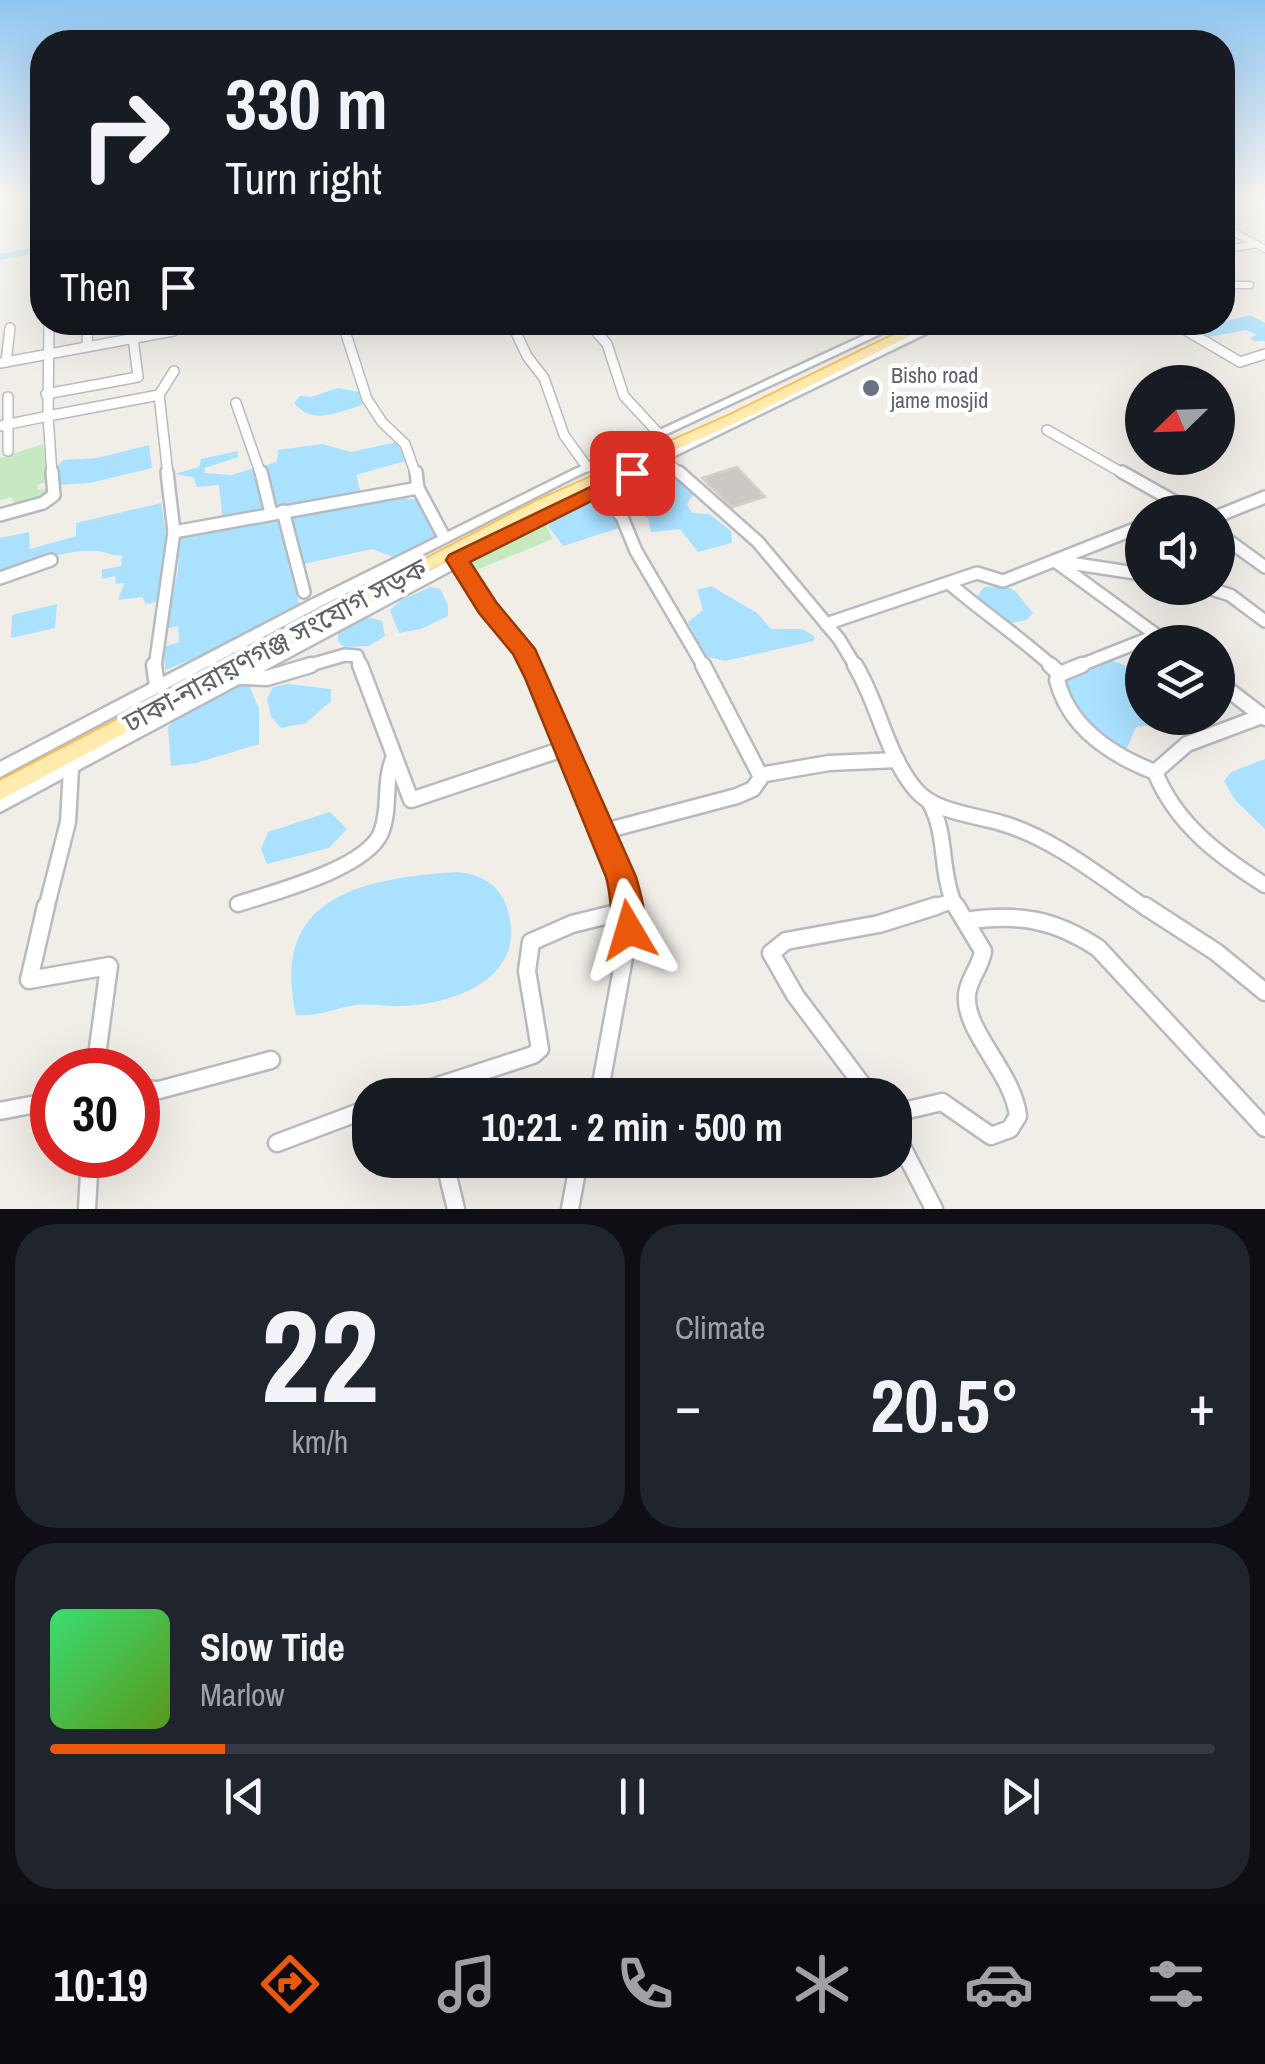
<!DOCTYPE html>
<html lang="en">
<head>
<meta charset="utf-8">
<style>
	body { margin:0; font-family:"Archivo Narrow","Noto Sans Bengali",sans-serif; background:#20242c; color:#f1f3f6; height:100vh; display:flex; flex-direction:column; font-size:38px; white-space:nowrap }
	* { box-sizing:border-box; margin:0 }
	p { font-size:32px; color:#9ea1a6 }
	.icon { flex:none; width:55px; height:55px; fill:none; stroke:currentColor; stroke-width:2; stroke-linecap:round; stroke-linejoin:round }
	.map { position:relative; height:1209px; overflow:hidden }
	.drawer { display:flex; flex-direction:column; gap:15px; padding:15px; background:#0d0f14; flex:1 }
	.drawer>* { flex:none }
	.banner { position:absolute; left:30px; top:30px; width:1205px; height:305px; border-radius:40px; box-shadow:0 10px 40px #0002; background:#171b24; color:#f1f3f6; overflow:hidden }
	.needle { width:65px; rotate:247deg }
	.buttons { position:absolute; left:1125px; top:365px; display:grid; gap:20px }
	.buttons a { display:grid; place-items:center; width:110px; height:110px; border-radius:50%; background:#171b24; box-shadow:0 10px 40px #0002; font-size:50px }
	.speed { position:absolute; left:30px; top:1048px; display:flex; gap:20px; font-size:50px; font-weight:700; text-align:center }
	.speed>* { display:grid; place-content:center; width:130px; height:130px; border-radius:50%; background:#171b24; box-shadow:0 10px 40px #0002; line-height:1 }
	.speed .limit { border:15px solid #d22; background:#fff; color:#111 }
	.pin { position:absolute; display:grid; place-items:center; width:85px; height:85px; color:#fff; margin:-42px; border-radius:20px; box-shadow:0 5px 15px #0006 }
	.me { position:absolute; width:110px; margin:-55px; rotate:353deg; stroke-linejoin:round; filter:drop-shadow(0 0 8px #0008) }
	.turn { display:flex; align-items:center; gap:35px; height:210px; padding:0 30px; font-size:45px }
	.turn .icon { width:130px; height:130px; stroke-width:2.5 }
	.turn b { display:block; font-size:70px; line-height:85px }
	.then { display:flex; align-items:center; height:95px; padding:0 30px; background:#0003; gap:20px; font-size:38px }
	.big { font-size:75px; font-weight:700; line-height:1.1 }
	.drawer .tile { flex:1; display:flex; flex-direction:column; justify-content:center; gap:15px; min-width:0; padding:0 35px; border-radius:40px; background:#20242c }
	.drawer .dial { align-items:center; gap:0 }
	.dial b { font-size:130px; line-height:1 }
	.song { display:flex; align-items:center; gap:30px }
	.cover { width:120px; height:120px; border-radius:15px; background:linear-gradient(135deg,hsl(140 70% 55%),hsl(90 70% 35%)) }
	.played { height:10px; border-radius:5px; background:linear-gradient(90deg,#ea580c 15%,#363941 15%) }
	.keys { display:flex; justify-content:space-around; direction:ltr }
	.heat { display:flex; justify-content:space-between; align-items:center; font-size:55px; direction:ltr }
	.drawer .tiles { flex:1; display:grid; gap:15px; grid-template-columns:1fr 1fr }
	.tile:last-child { grid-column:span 2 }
	.trip { position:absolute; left:352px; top:1078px; width:560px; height:100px; border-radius:40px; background:#171b24; box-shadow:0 10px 40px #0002; font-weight:700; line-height:100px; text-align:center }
	.menu { display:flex; height:160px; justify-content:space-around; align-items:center; background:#090b0e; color:#9ea1a6 }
	.menu .icon { width:70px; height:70px }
	.menu .on { color:#ea580c }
	.menu b { font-size:45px; color:#f1f3f6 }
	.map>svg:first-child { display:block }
	.green { fill:#c6e9c2 }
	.water { fill:#a9e1ff }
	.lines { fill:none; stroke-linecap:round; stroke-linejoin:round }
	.canal { stroke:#a9e1ff; stroke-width:6 }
	.building { fill:#ccc9c4; stroke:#d6cfc4; stroke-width:2.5 }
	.minor-far4-casing { stroke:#b7babe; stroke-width:9 }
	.minor-far3-casing { stroke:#b7babe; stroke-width:12 }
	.minor-far2-casing { stroke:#b7babe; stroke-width:16 }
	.minor-far1-casing { stroke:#b7babe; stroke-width:19 }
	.minor-casing { stroke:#b7babe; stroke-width:21 }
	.tertiary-casing { stroke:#b7babe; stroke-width:5 }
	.primary-casing { stroke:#f8be58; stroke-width:4 }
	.minor-far4 { stroke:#fff; stroke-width:6 }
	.minor-far3 { stroke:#fff; stroke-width:9 }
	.minor-far2 { stroke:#fff; stroke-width:11 }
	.minor-far1 { stroke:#fff; stroke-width:14 }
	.minor { stroke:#fff; stroke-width:16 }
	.tertiary { fill:#fff; fill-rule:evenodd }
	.primary { fill:#ffebae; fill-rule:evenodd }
	.route { fill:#ea580c; stroke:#983908; stroke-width:2.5 }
	.worship-dot { fill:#6b7280; stroke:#fff; stroke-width:4 }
	.labels { text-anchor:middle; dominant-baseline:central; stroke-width:9; stroke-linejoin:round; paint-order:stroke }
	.far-worship-label { font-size:22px; fill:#5b616d; stroke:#fff; text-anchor:start }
	.street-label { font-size:28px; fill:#5e6368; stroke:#fff }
</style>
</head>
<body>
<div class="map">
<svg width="1265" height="1209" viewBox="0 0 1265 1209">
	<rect width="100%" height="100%" fill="#f1eee7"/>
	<!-- green -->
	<g class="green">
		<polygon points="43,444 46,473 53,478 38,485 38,490 54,488 54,495 32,498 16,506 11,497 0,500 0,458"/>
		<polygon points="539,513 553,539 469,573 457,554"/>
	</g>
	<!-- water -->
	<g class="water">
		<polygon points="1250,315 1265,323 1265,341 1253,341 1250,338 1257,335 1246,330 1204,338 1194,332 1205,330 1201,326 1185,327 1175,323 1222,322"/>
		<path d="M338,388L359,392L362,405C338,412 313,426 294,403L300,396L311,397Z"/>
		<polygon points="397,442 405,461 356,475 361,494 273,511 269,481 263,467 277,461 278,450 322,444 351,452"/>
		<polygon points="149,445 152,468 90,483 58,485 55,468 63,460 97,458"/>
		<polygon points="238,451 238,457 205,468 204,473 231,475 255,468 269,510 223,521 219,485 197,487 193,477 175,474 199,467 201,459"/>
		<polygon points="663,464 677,474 693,495 687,504 692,513 709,514 731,531 732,543 698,552 680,529 651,532 648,518 623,505 612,485"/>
		<polygon points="395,497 418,500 436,538 394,557 372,549 299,565 289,522 291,512"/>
		<path d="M597,498L612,511L622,527L563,546L548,526C562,512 576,500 597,498Z"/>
		<path d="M161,503L168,546L156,602L146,604L142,597L118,600L124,583L116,584L115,576L102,579V570L121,566L122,555C111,557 109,552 98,551C66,548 30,564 0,575V538L29,532L30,549L76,536V523Z"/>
		<polygon points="278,514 300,608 245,638 165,670 164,647 179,642 178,626 166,629 178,570 179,536"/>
		<polygon points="711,586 757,613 771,629 802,629 814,636 814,641 725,661 705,656 688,622 703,610 697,590"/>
		<polygon points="1006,586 1015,591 1033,613 1026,620 1008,624 976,598 984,587"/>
		<polygon points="431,587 440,589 448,605 448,616 421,629 399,633 390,610 403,599"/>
		<polygon points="57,604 55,628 11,638 12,615"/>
		<polygon points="364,616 382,621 385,636 369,646 344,647 338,641 338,630"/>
		<path d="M1106,658L1142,672V718H1182L1171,723L1136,727L1127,748C1097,748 1077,710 1064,686L1069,677Z"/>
		<polygon points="288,684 331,689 331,701 306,723 281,728 271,716 267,699 273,687"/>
		<path d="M249,685L259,709V744L196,763L171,766L168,727C183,708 225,685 249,685Z"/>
		<polygon points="1265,759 1265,829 1235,800 1224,781 1231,772"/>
		<polygon points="330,812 347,829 329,848 267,864 261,849 268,832"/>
		<path d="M458,872C484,875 501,886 508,911C527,977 457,1004 402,1006C387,1007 371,1003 356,1005C334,1008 319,1017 296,1015C269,895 364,878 458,872Z"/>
	</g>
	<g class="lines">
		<!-- canal -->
		<polyline class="canal" points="0,257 42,249"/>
	</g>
	<!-- building -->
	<polygon class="building" points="737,467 765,497 732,507 702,478"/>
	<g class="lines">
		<!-- minor-far4 casing -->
		<g class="minor-far4-casing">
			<g id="minor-far4">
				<polyline points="1222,226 1265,249"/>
				<polyline points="1222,250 1257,244"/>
				<polyline points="1222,285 1250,285"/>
			</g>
		</g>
		<!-- minor-far3 casing -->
		<g class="minor-far3-casing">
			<g id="minor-far3">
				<polyline points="342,322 367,399 382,422 405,444 416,475"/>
				<polyline points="511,322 527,356 544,378 564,435 587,467"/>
				<polyline points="588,322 607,344 624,396 660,435"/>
				<polyline points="1172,322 1240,362 1265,354"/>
				<polyline points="87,347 88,322"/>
				<polyline points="6,362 10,328"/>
				<polyline points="0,363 173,331 173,322"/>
				<polyline points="46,394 138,377 131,322"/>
				<polyline points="8,397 8,451"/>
				<polyline points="236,403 261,475"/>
				<polyline points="0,426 48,416 49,322"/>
				<polyline points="1047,430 1126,475"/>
				<polyline points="664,458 681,475"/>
				<polyline points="52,475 48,416 159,395"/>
				<polyline points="168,475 159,395 174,371"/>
			</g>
		</g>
		<!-- minor-far2 casing -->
		<g class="minor-far2-casing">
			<g id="minor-far2">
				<polyline points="261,472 271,513"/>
				<polyline points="416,472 418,488 444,537"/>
				<polyline points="679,472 758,542 839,639 856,667"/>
				<polyline points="1122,472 1193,512"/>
				<polyline points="599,488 622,517 636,551 704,667"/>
				<polyline points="283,511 304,592"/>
				<polyline points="0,515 43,503 54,495 52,472"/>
				<polyline points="1218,516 1265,497"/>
				<polyline points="174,532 418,488"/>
				<polyline points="1218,533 1265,567"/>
				<polyline points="457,560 532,667"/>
				<polyline points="1055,561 1166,642"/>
				<polyline points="1063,562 1142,574"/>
				<polyline points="0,578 51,560"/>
				<path d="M950,584C984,613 1020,637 1053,667"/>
				<polyline points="1208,588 1230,595 1265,621"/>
				<polyline points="826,624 977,573 1003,581 1142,526"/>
				<polyline points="155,667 174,532 167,472"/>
				<polyline points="303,667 345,655 357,656 361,667"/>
				<polyline points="1076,667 1157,635"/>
			</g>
		</g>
		<!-- minor-far1 casing -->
		<g class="minor-far1-casing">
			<g id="minor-far1">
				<polyline points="154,665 157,686"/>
				<polyline points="360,665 411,800 566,748"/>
				<polyline points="531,665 625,889 627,909"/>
				<polyline points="703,665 760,775 829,763 897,760"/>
				<path d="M855,665C879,704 886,755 916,790C934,812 975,815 1001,823C1054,838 1103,879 1148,909"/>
				<polyline points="1050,665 1060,674"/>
				<path d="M1082,665L1060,674L1057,680C1069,728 1111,755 1155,772"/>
				<polyline points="241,677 267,678 311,665"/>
				<polyline points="1218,682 1265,718"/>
				<path d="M1262,716L1187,744L1155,772C1176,824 1219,856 1265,885"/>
				<polyline points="601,832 737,796 753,789 762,776"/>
				<polyline points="953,901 958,909"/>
				<path d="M238,904C274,892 365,869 381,833C391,809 383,781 394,757"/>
				<polyline points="46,909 68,822 71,769"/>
				<path d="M928,909L953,901C940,868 947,834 930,803"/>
			</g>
		</g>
		<!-- minor casing -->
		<g class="minor-casing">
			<g id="minor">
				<polyline points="46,906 29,980 109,966 95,1070"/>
				<polyline points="1145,906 1216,952 1265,992"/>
				<path d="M966,921C1018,913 1054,919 1098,948L1265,1128"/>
				<polyline points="138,1089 159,1090 271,1060"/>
				<polyline points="410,1095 533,1055 540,1049 527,971 531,942 572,924 629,910"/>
				<polyline points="599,1095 629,930 627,906"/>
				<polyline points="870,1095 795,995 771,953 786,941 879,924 936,906"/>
				<polyline points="0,1111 52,1101"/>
				<path d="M895,1113L942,1102L991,1136L1010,1129L1018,1116C1013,1072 964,1032 967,995C968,979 981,967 983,951L956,906"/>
				<polyline points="895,1133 934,1209"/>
				<polyline points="277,1143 370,1108"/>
				<polyline points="444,1160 456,1209"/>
				<polyline points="87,1209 90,1155"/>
				<polyline points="570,1209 579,1160"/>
			</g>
		</g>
		<!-- tertiary casing -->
		<g class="tertiary-casing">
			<g id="tertiary">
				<polygon points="893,322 906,322 579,475 321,606 0,777 0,762 311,600 571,471"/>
				<polygon points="937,322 950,322 566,509 0,812 0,797 558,503"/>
			</g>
		</g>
		<!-- primary casing -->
		<g class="primary-casing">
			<polygon id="primary" points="920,322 937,322 740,421 547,507 0,800 0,781 537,501 730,415"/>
		</g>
		<!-- minor-far4 -->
		<use href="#minor-far4" class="minor-far4"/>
		<!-- minor-far3 -->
		<use href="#minor-far3" class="minor-far3"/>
		<!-- minor-far2 -->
		<use href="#minor-far2" class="minor-far2"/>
		<!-- minor-far1 -->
		<use href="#minor-far1" class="minor-far1"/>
		<!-- minor -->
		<use href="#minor" class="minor"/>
		<!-- tertiary -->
		<use href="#tertiary" class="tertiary"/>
		<!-- primary -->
		<use href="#primary" class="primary"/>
	</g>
	<!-- sky -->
	<linearGradient id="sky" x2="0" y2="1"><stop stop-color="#8fc6f1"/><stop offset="0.54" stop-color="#f9f7f4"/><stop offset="1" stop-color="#f9f7f4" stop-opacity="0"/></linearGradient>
	<rect width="1265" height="365" fill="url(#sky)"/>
	<!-- route -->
	<path class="route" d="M632,467L639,469V477L470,562L496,602L535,649L636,877C642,898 649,919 640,940L629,944L618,940C610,924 612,897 606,877L525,678L513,654L479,613L446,560L449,555Z"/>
	<!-- markers -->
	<circle class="worship-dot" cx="871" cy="388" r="10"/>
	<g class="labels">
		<!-- far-worship labels -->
		<g class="far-worship-label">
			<text x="891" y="375">Bisho road<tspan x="891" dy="25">jame mosjid</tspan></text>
		</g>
		<!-- street labels -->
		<g class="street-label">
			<text transform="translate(275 645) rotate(-28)">ঢাকা-নারায়ণগঞ্জ সংযোগ সড়ক</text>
		</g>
	</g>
</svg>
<div class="buttons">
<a><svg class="needle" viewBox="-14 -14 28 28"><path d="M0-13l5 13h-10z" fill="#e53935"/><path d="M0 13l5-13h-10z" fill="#9ea1a6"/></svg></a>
<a><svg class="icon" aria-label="sound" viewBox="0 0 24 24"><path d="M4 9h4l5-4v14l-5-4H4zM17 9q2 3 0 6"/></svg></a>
<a><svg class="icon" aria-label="layers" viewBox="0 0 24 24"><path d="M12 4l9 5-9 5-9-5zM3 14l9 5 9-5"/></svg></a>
</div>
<div class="speed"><div class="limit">30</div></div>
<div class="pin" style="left:632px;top:473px;background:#d93025"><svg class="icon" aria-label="arrive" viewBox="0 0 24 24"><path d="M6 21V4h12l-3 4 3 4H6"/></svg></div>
<svg class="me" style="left:629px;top:930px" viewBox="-20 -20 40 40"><path d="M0-17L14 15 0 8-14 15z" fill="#ea580c" stroke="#fff" stroke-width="4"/></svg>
<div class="trip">10:21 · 2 min · 500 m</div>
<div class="banner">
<div class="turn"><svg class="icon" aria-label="right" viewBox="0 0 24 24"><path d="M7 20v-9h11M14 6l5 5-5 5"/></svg><div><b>330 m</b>Turn right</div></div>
<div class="then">Then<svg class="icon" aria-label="arrive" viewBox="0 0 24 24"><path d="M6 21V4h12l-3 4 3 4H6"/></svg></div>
</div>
</div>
<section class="drawer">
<div class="tiles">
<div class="tile dial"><b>22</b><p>km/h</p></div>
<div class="tile"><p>Climate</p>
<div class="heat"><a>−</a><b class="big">20.5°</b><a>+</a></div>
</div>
<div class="tile">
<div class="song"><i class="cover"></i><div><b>Slow Tide</b><p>Marlow</p></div></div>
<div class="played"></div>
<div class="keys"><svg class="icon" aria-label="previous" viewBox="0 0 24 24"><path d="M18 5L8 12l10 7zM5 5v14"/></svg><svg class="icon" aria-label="pause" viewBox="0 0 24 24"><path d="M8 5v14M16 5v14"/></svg><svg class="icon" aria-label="next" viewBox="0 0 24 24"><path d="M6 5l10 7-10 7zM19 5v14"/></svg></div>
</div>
</div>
</section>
<nav class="menu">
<b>10:19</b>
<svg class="icon on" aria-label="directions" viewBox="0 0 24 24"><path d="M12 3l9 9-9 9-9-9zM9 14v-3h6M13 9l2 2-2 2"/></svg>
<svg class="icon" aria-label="music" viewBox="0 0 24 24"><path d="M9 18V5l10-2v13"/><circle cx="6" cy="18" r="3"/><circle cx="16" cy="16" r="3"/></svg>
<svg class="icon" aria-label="phone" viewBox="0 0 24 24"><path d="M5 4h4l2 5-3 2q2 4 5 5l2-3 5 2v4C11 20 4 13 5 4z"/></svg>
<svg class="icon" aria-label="climate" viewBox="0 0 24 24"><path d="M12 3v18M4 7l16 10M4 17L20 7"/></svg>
<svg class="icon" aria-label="car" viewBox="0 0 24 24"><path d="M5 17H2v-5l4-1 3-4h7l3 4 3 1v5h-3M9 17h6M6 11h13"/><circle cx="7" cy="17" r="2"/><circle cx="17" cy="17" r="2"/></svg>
<svg class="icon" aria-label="filters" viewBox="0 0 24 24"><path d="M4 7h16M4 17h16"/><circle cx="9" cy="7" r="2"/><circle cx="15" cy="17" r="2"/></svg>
</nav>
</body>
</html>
